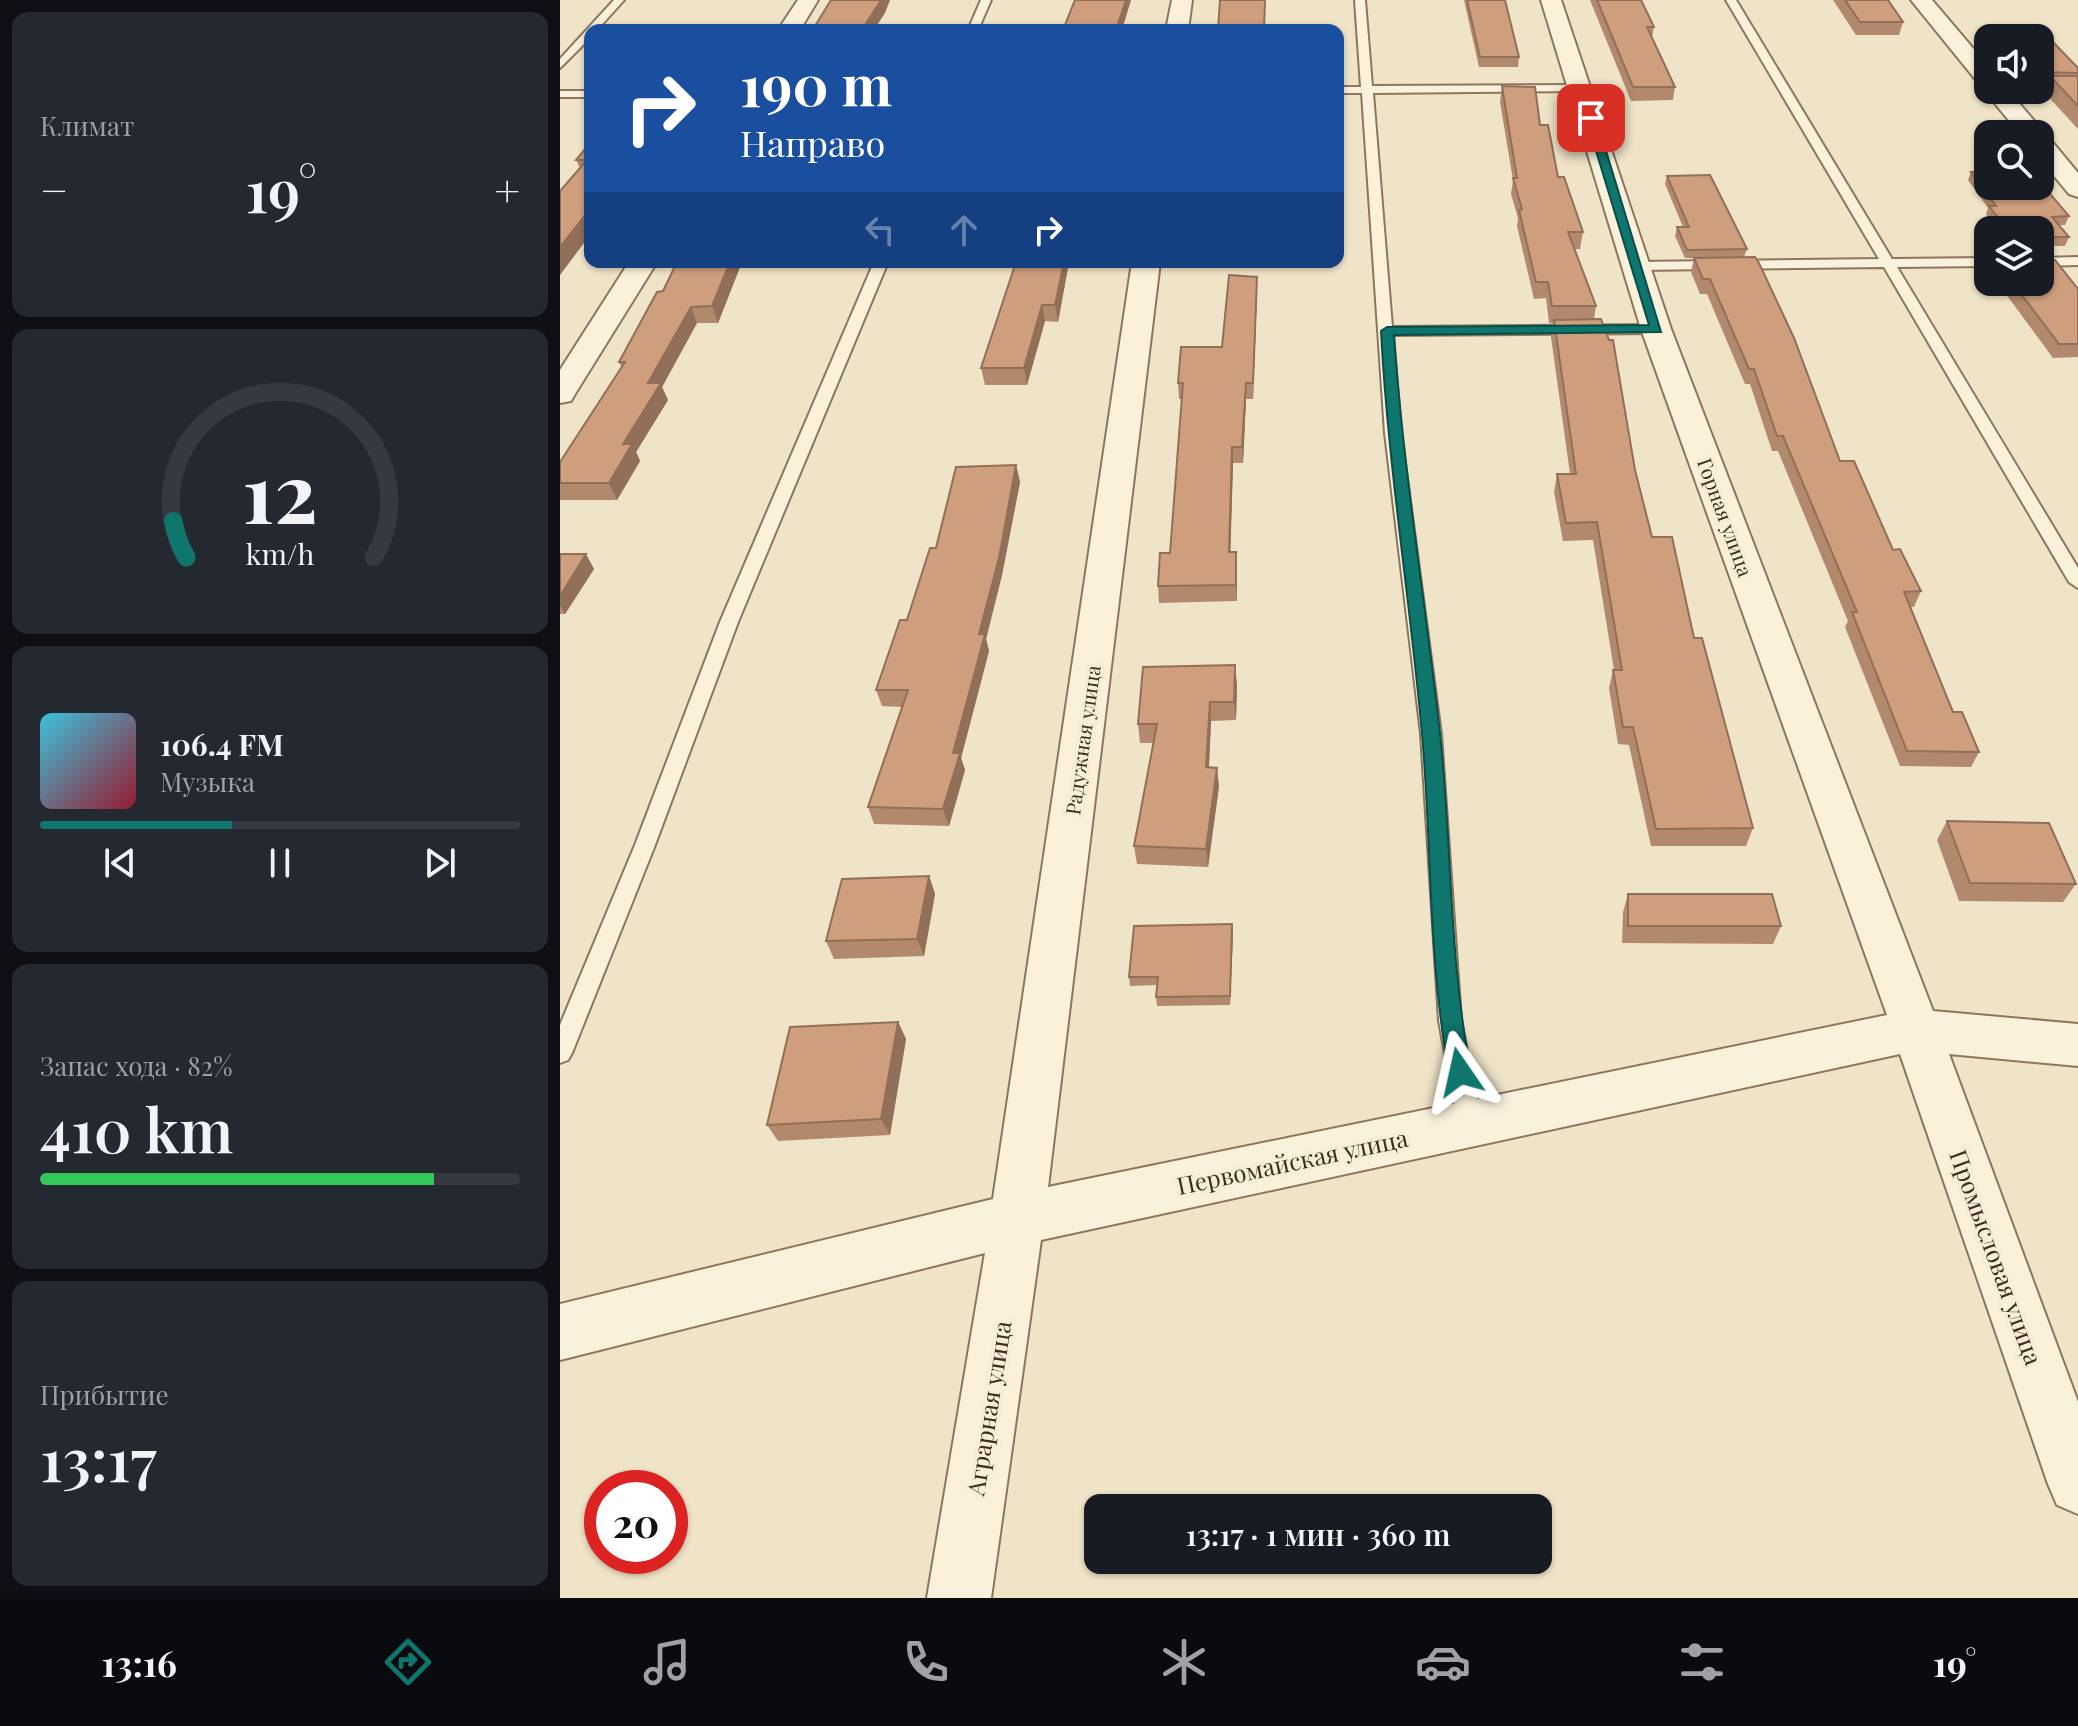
<!DOCTYPE html>
<html lang="ru">
<head>
<meta charset="utf-8">
<style>
	body { margin:0; font-family:"Playfair Display",serif; background:#242831; color:#f1f3f6; height:100vh; display:flex; flex-direction:column; font-size:30px; white-space:nowrap }
	* { box-sizing:border-box; margin:0 }
	p { font-size:26px; color:#9ea1a6 }
	.icon { flex:none; width:44px; height:44px; fill:none; stroke:currentColor; stroke-width:2; stroke-linecap:round; stroke-linejoin:round }
	.map { position:relative; flex:1; overflow:hidden }
	.side { display:flex; flex-direction:column; gap:12px; padding:12px; background:#0d0f14; width:560px }
	.side>* { flex:none }
	.banner { position:absolute; left:24px; top:24px; width:760px; height:244px; border-radius:16px; box-shadow:0 2px 6px #0004; background:#1a4fa0; color:#fff; overflow:hidden }
	.fabs { position:absolute; left:1414px; top:24px; display:grid; gap:16px }
	.fabs a { display:grid; place-items:center; width:80px; height:80px; border-radius:16px; background:#171b24; box-shadow:0 2px 6px #0004; font-size:40px }
	.speed { position:absolute; left:24px; top:1470px; display:flex; gap:16px; font-size:40px; font-weight:700; text-align:center }
	.speed>* { display:grid; place-content:center; width:104px; height:104px; border-radius:50%; background:#171b24; box-shadow:0 2px 6px #0004; line-height:1 }
	.speed .limit { border:12px solid #d22; background:#fff; color:#111 }
	.pin { position:absolute; display:grid; place-items:center; width:68px; height:68px; color:#fff; margin:-34px; border-radius:16px; box-shadow:0 4px 12px #0006 }
	.me { position:absolute; width:88px; margin:-44px; rotate:349deg; stroke-linejoin:round; filter:drop-shadow(0 0 6px #0008) }
	.turn { display:flex; align-items:center; gap:28px; height:168px; padding:0 24px; font-size:36px }
	.turn .icon { width:104px; height:104px; stroke-width:2.5 }
	.turn b { display:block; font-size:56px; line-height:68px }
	.lanes { display:flex; align-items:center; height:76px; padding:0 24px; background:#0003; justify-content:center; gap:40px; direction:ltr }
	.lanes .off { opacity:.35 }
	.big { font-size:60px; font-weight:600; line-height:1.1 }
	.side .card { flex:1; display:flex; flex-direction:column; justify-content:center; gap:12px; min-width:0; padding:0 28px; border-radius:16px; background:#242831 }
	.side .dial { align-items:center; gap:0 }
	.dial svg { height:208px; overflow:visible; fill:none; stroke:#363941; stroke-width:7; stroke-linecap:round; text-anchor:middle }
	.dial text { fill:#f1f3f6; stroke:none }
	.song { display:flex; align-items:center; gap:24px }
	.cover { width:96px; height:96px; border-radius:12px; background:linear-gradient(135deg,hsl(190 70% 55%),hsl(350 70% 35%)) }
	.played { height:8px; border-radius:4px; background:linear-gradient(90deg,#0f766e 40%,#363941 40%) }
	.keys { display:flex; justify-content:space-around; direction:ltr }
	.heat { display:flex; justify-content:space-between; align-items:center; font-size:44px; direction:ltr }
	.charge { height:12px; border-radius:6px; background:linear-gradient(90deg,#34c759 82%,#363941 0) }
	.trip { position:absolute; left:524px; top:1494px; width:468px; height:80px; border-radius:16px; background:#171b24; box-shadow:0 2px 6px #0004; font-weight:600; line-height:80px; text-align:center }
	.dock { display:flex; height:128px; justify-content:space-around; align-items:center; background:#090b0e; color:#9ea1a6 }
	.dock .icon { width:56px; height:56px }
	.dock .current { color:#0f766e }
	.dock b { font-size:36px; color:#f1f3f6 }
	main { display:flex; flex:1; min-height:0 }
	.map>svg:first-child { display:block }
	.lines { fill:none; stroke-linecap:round; stroke-linejoin:round }
	.lane-casing { stroke:#8d765c; stroke-width:4 }
	.street-casing { stroke:#8d765c; stroke-width:4 }
	.lane { fill:#faf1dc; fill-rule:evenodd }
	.street { fill:#faf1dc; fill-rule:evenodd }
	.wall { fill:#b2896c }
	.shaded-wall { fill:#916f58 }
	.building { fill:#cf9f7d; stroke:#916f58; stroke-width:2 }
	.route { fill:#0f766e; stroke:#0a4d48; stroke-width:2 }
	.labels { text-anchor:middle; dominant-baseline:central; stroke-width:8; stroke-linejoin:round; paint-order:stroke }
	.street-label { font-size:20px; fill:#3d2e20; stroke:#f7eed8 }
	.near-street-label { font-size:24px; fill:#3d2e20; stroke:#f7eed8 }
</style>
</head>
<body>
<main>
<section class="side">
<div class="card"><p>Климат</p>
<div class="heat"><a>−</a><b class="big">19°</b><a>+</a></div>
</div>
<div class="card dial"><svg viewBox="0 0 100 80">
<path d="M14 69A42 42 0 1 1 86 69"/>
<path d="M14 69A42 42 0 0 1 9 55" stroke="#0f766e"/>
<text x="50" y="56" font-size="32" font-weight="700">12</text>
<text x="50" y="72" font-size="11">km/h</text>
</svg></div>
<div class="card">
<div class="song"><i class="cover"></i><div><b>106.4 FM</b><p>Музыка</p></div></div>
<div class="played"></div>
<div class="keys"><svg class="icon" aria-label="previous" viewBox="0 0 24 24"><path d="M18 5L8 12l10 7zM5 5v14"/></svg><svg class="icon" aria-label="pause" viewBox="0 0 24 24"><path d="M8 5v14M16 5v14"/></svg><svg class="icon" aria-label="next" viewBox="0 0 24 24"><path d="M6 5l10 7-10 7zM19 5v14"/></svg></div>
</div>
<div class="card"><p>Запас хода · 82%</p><b class="big">410 km</b><div class="charge"></div></div>
<div class="card"><p>Прибытие</p><b class="big">13:17</b></div>
</section>
<div class="map">
<svg width="1518" height="1598" viewBox="0 0 1518 1598">
	<rect width="100%" height="100%" fill="#f0e4c8"/>
	<g class="lines">
		<!-- lane casing -->
		<g class="lane-casing">
			<g id="lane">
				<polygon points="54,0 64,0 37,30 30,30 30,38 0,68 0,59"/>
				<polygon points="421,0 431,0 418,30 408,30"/>
				<polygon points="795,0 805,0 812,86 1022,85 1027,88 1022,91 813,93 832,327 1096,325 1103,329 1096,333 833,335 841,433 881,734 901,1021 922,1124 919,1132 910,1135 901,1132 898,1124 879,1021 861,734 825,433 802,93 778,93 778,87 801,87"/>
				<polygon points="1166,0 1176,0 1332,259 1428,258 1428,266 1337,267 1518,568 1518,588 1509,582 1324,267 1076,270 1069,266 1076,262 1319,259"/>
				<rect x="1480" y="83" width="38" height="6"/>
				<rect x="0" y="91" width="30" height="6"/>
				<polygon points="1518,257 1518,265 1480,266 1480,258"/>
				<polygon points="314,262 328,262 178,622 95,845 12,1053 8,1060 0,1063 0,1025 75,845 160,622"/>
			</g>
		</g>
		<!-- street casing -->
		<g class="street-casing">
			<g id="street">
				<polygon points="238,0 258,0 240,30 218,30"/>
				<polygon points="612,0 632,0 628,30 606,30"/>
				<polygon points="981,0 1001,0 1111,329 1373,1011 1518,1024 1518,1066 1389,1054 1518,1402 1518,1514 1497,1505 1488,1484 1340,1054 481,1240 431,1598 367,1598 425,1253 0,1360 0,1304 433,1199 572,262 600,262 488,1187 1327,1015 1081,329"/>
				<polygon points="1351,0 1372,0 1428,66 1428,90 1448,90 1481,129 1483,137 1489,138 1518,173 1518,197 1509,194 1480,159 1480,134 1460,134 1428,95 1427,86 1420,85"/>
				<polygon points="69,262 97,262 15,394 11,401 0,403 0,370"/>
			</g>
		</g>
		<!-- lane -->
		<use href="#lane" class="lane"/>
		<!-- street -->
		<use href="#street" class="street"/>
	</g>
	<!-- wall -->
	<g class="wall">
		<polygon points="904,0 945,0 959,57 958,67 919,67"/>
		<polygon points="1030,0 1081,0 1094,27 1092,37 1115,87 1113,100 1071,101"/>
		<polygon points="1273,0 1328,0 1343,22 1339,35 1296,35"/>
		<polygon points="1480,51 1518,73 1518,129 1484,92 1488,80 1480,80"/>
		<polygon points="942,86 980,125 998,177 1023,232 1020,249 1014,249 1036,306 1034,319 1092,537 1134,638 1193,828 1186,846 1091,846 1069,745 1058,744 1049,688 1053,670 1054,670 1033,540 1003,541 994,492 997,474 1010,474 991,337 993,323 989,323 986,298 974,299 957,226 958,218 951,194 953,180 940,102"/>
		<polygon points="30,143 15,254 20,168 16,160"/>
		<polygon points="1411,172 1509,216 1505,225 1499,225 1509,237 1505,246 1480,246 1480,230 1438,230 1426,214 1428,208 1408,180"/>
		<polygon points="1107,176 1187,249 1184,257 1280,461 1333,550 1361,591 1354,607 1350,607 1393,712 1419,752 1411,767 1340,766 1285,627 1288,621 1218,451 1212,451 1190,384 1185,384 1147,294 1140,294 1131,272 1134,258 1125,258 1115,236 1117,227 1123,227 1105,184"/>
		<polygon points="117,262 182,262 158,323 137,323 102,387 108,400 76,452 80,461 57,500 0,500 0,462 62,368 59,362 103,291"/>
		<polygon points="456,262 509,262 498,322 485,321 467,385 425,385 421,368"/>
		<polygon points="697,277 697,292 693,399 686,399 683,463 673,463 670,552 677,568 677,601 599,603 598,586 610,553 622,399 619,399 618,383 662,347"/>
		<polygon points="1437,282 1480,282 1518,289 1518,357 1493,358"/>
		<polygon points="456,465 460,482 442,575 426,639 429,651 401,758 405,770 389,826 314,824 308,807 342,707 322,706 316,690 376,548"/>
		<polygon points="0,554 34,569 5,614 0,614"/>
		<polygon points="677,684 676,720 651,721 649,767 659,786 648,867 577,864 574,846 593,743 580,743 578,724"/>
		<polygon points="1387,821 1516,884 1503,902 1399,901 1377,840"/>
		<polygon points="369,876 375,894 364,956 274,959 266,941"/>
		<polygon points="1068,894 1221,926 1213,944 1062,943 1063,912"/>
		<polygon points="673,933 670,1005 597,1006 596,997 597,985 570,986 569,977"/>
		<polygon points="338,1022 346,1039 330,1135 218,1141 207,1125"/>
	</g>
	<!-- shaded-wall -->
	<g class="shaded-wall">
		<polygon points="321,0 330,0 325,13 314,30 306,30 305,25"/>
		<polygon points="566,0 571,0 562,30 556,30"/>
		<polygon points="30,209 30,235 0,275 0,247"/>
		<polygon points="170,262 182,262 158,323 152,306"/>
		<polygon points="504,262 509,262 498,322 495,305"/>
		<polygon points="697,277 697,292 693,399 693,383"/>
		<polygon points="482,305 485,321 467,385 464,368"/>
		<polygon points="131,307 137,323 102,387 108,400 76,452 80,461 57,500 49,483 63,444 88,383"/>
		<polygon points="686,383 686,399 683,463 682,447"/>
		<polygon points="672,447 673,463 670,568 669,552"/>
		<polygon points="456,465 460,482 442,575 426,639 429,651 401,758 405,770 389,826 383,809 393,753"/>
		<polygon points="676,552 677,568 677,601 676,585"/>
		<polygon points="26,554 34,569 5,614 0,605 0,596"/>
		<polygon points="675,665 677,684 676,720 674,702"/>
		<polygon points="650,702 651,721 648,786 646,767"/>
		<polygon points="657,768 659,786 648,867 646,849"/>
		<polygon points="369,876 375,894 364,956 357,939"/>
		<polygon points="672,924 673,933 670,1005 670,996"/>
		<polygon points="338,1022 346,1039 330,1135 321,1119"/>
	</g>
	<!-- building -->
	<g class="building">
		<polygon points="271,0 321,0 305,25 301,25 298,30 256,30 258,26 255,26"/>
		<polygon points="515,0 566,0 556,30 503,30"/>
		<polygon points="660,0 705,0 704,30 658,30"/>
		<polygon points="907,0 945,0 959,57 920,57"/>
		<polygon points="1037,0 1081,0 1094,27 1087,27 1115,87 1073,87"/>
		<polygon points="1285,0 1328,0 1343,22 1300,22"/>
		<polygon points="1491,40 1518,68 1518,73 1483,72 1480,77 1480,51"/>
		<polygon points="1490,76 1518,76 1518,106"/>
		<polygon points="942,86 975,87 980,125 988,125 998,177 1004,177 1023,232 1008,232 1036,306 992,306 988,282 976,282 959,210 962,209 953,178 957,178"/>
		<polygon points="30,143 30,209 0,247 0,191 27,160 16,160"/>
		<polygon points="1411,172 1428,172 1428,186 1480,186 1480,182 1509,216 1492,217 1509,237 1480,237 1480,230 1448,230 1429,206 1436,206"/>
		<polygon points="1150,175 1187,249 1127,250 1117,227 1129,227 1107,176"/>
		<polygon points="1195,257 1199,263 1234,338 1280,461 1294,461 1333,550 1340,549 1361,591 1344,592 1393,712 1402,712 1419,752 1347,751 1292,612 1297,612 1223,436 1217,436 1194,369 1189,369 1150,279 1143,279 1134,258"/>
		<polygon points="1480,260 1495,260 1518,289 1518,344 1499,344 1452,282 1480,282"/>
		<polygon points="117,262 170,262 152,306 131,307 88,383 101,383 63,444 72,444 49,483 0,483 0,462 65,362 59,362 97,292 103,291"/>
		<polygon points="456,262 504,262 495,305 482,305 464,368 421,368"/>
		<polygon points="669,275 697,277 693,383 686,383 682,447 672,447 669,552 676,552 676,585 598,586 600,553 610,553 623,383 618,383 621,347 662,347"/>
		<polygon points="1041,319 1049,340 1053,340 1075,470 1092,537 1112,537 1134,638 1142,638 1193,828 1096,829 1073,727 1063,727 1053,670 1062,670 1037,522 1006,523 997,474 1016,474 994,320"/>
		<polygon points="456,465 439,558 419,634 425,634 393,753 400,753 383,809 308,807 348,690 316,690 340,620 347,620 370,548 376,548 396,467"/>
		<polygon points="0,554 26,554 0,596"/>
		<polygon points="675,665 674,702 650,702 646,767 657,768 646,849 574,846 597,724 578,724 583,667"/>
		<polygon points="1387,821 1489,823 1516,884 1410,883"/>
		<polygon points="369,876 357,939 266,941 282,879"/>
		<polygon points="1068,894 1212,894 1221,926 1068,926"/>
		<polygon points="672,924 670,996 596,997 598,977 569,977 574,926"/>
		<polygon points="338,1022 321,1119 207,1125 230,1027"/>
	</g>
	<!-- route -->
	<path class="route" d="M1031,115L1036,118L1101,332L834,335C843,468 865,600 880,733C892,846 889,961 911,1072L908,1079L900,1082L893,1079L889,1072C868,961 872,847 862,734C850,599 828,466 821,331L827,327L1089,325L1026,118Z"/>
	<g class="labels">
		<!-- street labels -->
		<g class="street-label">
			<text transform="translate(1166 517) rotate(70)">Горная улица</text>
			<text transform="translate(522 740) rotate(-82)">Радужная улица</text>
		</g>
		<!-- near-street labels -->
		<g class="near-street-label">
			<text transform="translate(732 1161) rotate(-12)">Первомайская улица</text>
			<text transform="translate(1437 1257) rotate(70)">Промысловая улица</text>
			<text transform="translate(428 1408) rotate(-81)">Аграрная улица</text>
		</g>
	</g>
</svg>
<div class="fabs">
<a><svg class="icon" aria-label="sound" viewBox="0 0 24 24"><path d="M4 9h4l5-4v14l-5-4H4zM17 9q2 3 0 6"/></svg></a>
<a><svg class="icon" aria-label="search" viewBox="0 0 24 24"><circle cx="10" cy="10" r="6"/><path d="M15 15l6 6"/></svg></a>
<a><svg class="icon" aria-label="layers" viewBox="0 0 24 24"><path d="M12 4l9 5-9 5-9-5zM3 14l9 5 9-5"/></svg></a>
</div>
<div class="speed"><div class="limit">20</div></div>
<div class="pin" style="left:1031px;top:118px;background:#d93025"><svg class="icon" aria-label="arrive" viewBox="0 0 24 24"><path d="M6 21V4h12l-3 4 3 4H6"/></svg></div>
<svg class="me" style="left:900px;top:1072px" viewBox="-20 -20 40 40"><path d="M0-17L14 15 0 8-14 15z" fill="#0f766e" stroke="#fff" stroke-width="4"/></svg>
<div class="trip">13:17 · 1 мин · 360 m</div>
<div class="banner">
<div class="turn"><svg class="icon" aria-label="right" viewBox="0 0 24 24"><path d="M7 20v-9h11M14 6l5 5-5 5"/></svg><div><b>190 m</b>Направо</div></div>
<div class="lanes"><svg class="icon off" aria-label="left" viewBox="0 0 24 24"><path d="M17 20v-9H6M10 6l-5 5 5 5"/></svg><svg class="icon off" aria-label="ahead" viewBox="0 0 24 24"><path d="M12 20V5M6 11l6-6 6 6"/></svg><svg class="icon" aria-label="right" viewBox="0 0 24 24"><path d="M7 20v-9h11M14 6l5 5-5 5"/></svg></div>
</div>
</div>
</main>
<nav class="dock">
<b>13:16</b>
<svg class="icon current" aria-label="directions" viewBox="0 0 24 24"><path d="M12 3l9 9-9 9-9-9zM9 14v-3h6M13 9l2 2-2 2"/></svg>
<svg class="icon" aria-label="music" viewBox="0 0 24 24"><path d="M9 18V5l10-2v13"/><circle cx="6" cy="18" r="3"/><circle cx="16" cy="16" r="3"/></svg>
<svg class="icon" aria-label="phone" viewBox="0 0 24 24"><path d="M5 4h4l2 5-3 2q2 4 5 5l2-3 5 2v4C11 20 4 13 5 4z"/></svg>
<svg class="icon" aria-label="climate" viewBox="0 0 24 24"><path d="M12 3v18M4 7l16 10M4 17L20 7"/></svg>
<svg class="icon" aria-label="car" viewBox="0 0 24 24"><path d="M5 17H2v-5l4-1 3-4h7l3 4 3 1v5h-3M9 17h6M6 11h13"/><circle cx="7" cy="17" r="2"/><circle cx="17" cy="17" r="2"/></svg>
<svg class="icon" aria-label="filters" viewBox="0 0 24 24"><path d="M4 7h16M4 17h16"/><circle cx="9" cy="7" r="2"/><circle cx="15" cy="17" r="2"/></svg>
<b>19°</b>
</nav>
</body>
</html>
